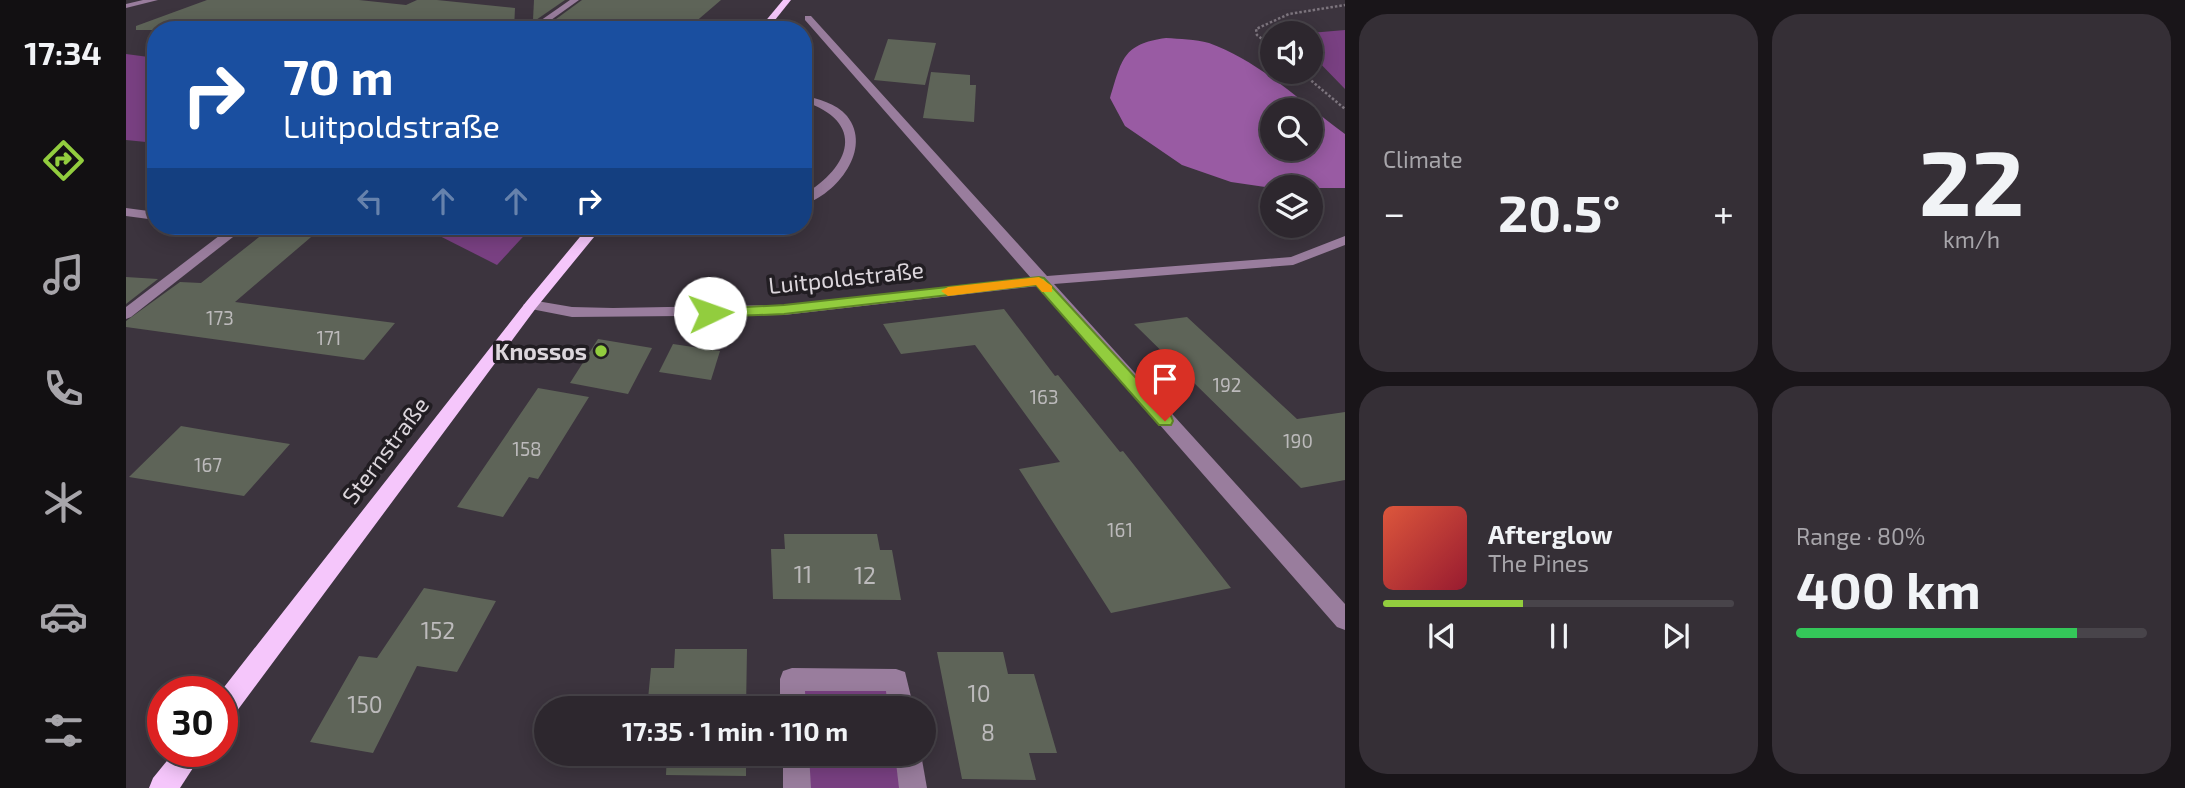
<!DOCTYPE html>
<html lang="en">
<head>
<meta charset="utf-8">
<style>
	body { margin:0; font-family:"Exo 2",sans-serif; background:#352f36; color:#f1f3f6; height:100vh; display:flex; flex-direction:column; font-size:26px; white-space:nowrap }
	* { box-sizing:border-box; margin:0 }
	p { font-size:23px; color:#a7a5aa }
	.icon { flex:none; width:38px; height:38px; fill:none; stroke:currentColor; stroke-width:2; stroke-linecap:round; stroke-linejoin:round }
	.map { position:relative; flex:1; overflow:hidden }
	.details { display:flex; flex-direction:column; gap:14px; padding:14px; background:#191519; width:840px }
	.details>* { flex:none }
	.hud { position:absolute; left:21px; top:21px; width:665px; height:214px; border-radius:28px; box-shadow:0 4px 18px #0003,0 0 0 2px #48444a; background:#1a4fa0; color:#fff; overflow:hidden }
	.controls { position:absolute; left:1134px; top:21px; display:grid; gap:14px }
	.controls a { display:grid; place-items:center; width:63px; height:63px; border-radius:50%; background:#2d272e; box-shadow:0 4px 18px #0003,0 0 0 2px #48444a; font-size:35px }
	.speed { position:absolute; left:21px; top:676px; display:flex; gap:14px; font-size:35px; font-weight:700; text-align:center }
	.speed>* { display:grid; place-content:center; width:91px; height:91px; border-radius:50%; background:#2d272e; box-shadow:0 4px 18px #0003,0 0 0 2px #48444a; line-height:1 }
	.speed .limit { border:10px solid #d22; background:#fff; color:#111 }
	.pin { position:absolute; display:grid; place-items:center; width:60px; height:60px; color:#fff; margin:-72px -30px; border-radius:50% 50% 50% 0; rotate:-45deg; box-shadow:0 0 7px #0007 }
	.pin .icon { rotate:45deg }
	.me { position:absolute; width:77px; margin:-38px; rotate:87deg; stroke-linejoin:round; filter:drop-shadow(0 0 5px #0008) }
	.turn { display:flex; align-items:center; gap:24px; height:147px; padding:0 21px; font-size:32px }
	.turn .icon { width:91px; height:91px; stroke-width:2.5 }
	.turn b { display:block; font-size:49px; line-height:60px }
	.lanes { display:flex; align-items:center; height:66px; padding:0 21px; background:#0003; justify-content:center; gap:35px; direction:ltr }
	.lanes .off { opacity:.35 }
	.big { font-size:52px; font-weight:700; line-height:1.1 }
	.details .tile { flex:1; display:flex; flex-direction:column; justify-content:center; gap:10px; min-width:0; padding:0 24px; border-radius:28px; background:#352f36 }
	.details .dial { align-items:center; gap:0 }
	.dial b { font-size:91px; line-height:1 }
	.song { display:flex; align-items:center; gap:21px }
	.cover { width:84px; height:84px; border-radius:10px; background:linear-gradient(135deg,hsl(10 70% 55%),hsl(350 70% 35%)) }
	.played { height:7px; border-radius:4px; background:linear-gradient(90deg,#92cd3e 40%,#48444a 40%) }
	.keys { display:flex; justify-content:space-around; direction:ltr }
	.heat { display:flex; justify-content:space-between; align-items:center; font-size:38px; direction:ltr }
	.charge { height:10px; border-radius:5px; background:linear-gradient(90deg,#34c759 80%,#48444a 0) }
	.details .tiles { flex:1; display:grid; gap:14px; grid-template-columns:repeat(2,1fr) }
	.trip { position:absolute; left:408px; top:696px; width:402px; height:70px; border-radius:35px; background:#2d272e; box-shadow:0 4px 18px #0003,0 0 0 2px #48444a; font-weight:700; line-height:70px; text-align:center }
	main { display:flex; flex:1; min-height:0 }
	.tabs { display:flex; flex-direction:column; width:126px; justify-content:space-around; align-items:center; background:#121012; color:#a7a5aa }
	.tabs .icon { width:49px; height:49px }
	.tabs .current { color:#92cd3e }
	.tabs b { font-size:32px; color:#f1f3f6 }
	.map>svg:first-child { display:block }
	.green { fill:#794082 }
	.water { fill:#995ba3; fill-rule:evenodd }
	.building { fill:#5e6458 }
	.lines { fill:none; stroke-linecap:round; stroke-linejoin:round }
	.path { stroke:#7d757e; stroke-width:2.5; stroke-dasharray:2.5 2; stroke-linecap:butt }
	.minor { fill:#997d9d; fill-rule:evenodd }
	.major { fill:#f5c6fb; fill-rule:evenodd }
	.route { fill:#92cd3e; stroke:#5f8528; stroke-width:2 }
	.slow { fill:#f59e0b }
	.poi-dot { fill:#92cd3e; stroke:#211d22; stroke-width:2.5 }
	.labels { text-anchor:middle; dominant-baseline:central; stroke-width:7; stroke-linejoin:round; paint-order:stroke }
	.number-label { font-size:19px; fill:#bcbabb }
	.street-label { font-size:23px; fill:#dcd6dc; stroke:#211d22 }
	.poi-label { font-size:23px; font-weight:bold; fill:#dcd6dc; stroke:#211d22; text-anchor:end }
	.near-number-label { font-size:23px; fill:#bcbabb }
</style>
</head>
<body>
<main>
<nav class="tabs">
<b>17:34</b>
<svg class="icon current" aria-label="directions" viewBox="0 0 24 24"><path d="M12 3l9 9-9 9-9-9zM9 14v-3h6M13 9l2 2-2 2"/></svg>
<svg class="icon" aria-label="music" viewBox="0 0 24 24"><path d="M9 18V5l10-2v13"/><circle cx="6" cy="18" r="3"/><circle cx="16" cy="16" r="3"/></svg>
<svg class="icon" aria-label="phone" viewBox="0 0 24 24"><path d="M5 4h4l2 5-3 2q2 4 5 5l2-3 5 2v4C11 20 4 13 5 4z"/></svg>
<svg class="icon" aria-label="climate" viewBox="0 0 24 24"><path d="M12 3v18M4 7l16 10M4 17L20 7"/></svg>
<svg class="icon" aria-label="car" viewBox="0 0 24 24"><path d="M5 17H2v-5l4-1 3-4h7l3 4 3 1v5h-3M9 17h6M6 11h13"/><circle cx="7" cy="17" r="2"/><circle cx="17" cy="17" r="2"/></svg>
<svg class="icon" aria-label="filters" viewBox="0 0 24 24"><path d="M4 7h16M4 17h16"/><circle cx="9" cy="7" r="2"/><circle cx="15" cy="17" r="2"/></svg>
</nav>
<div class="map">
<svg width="1219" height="788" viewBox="0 0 1219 788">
	<rect width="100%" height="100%" fill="#3c343e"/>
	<!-- green -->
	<g class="green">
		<polygon points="1219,30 1219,89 1185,54 1184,33"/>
		<polygon points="0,54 30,58 30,143 0,140"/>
		<polygon points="294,226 407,226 371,265"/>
		<polygon points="666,679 770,680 775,709 667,709"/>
		<polygon points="670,754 782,754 787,788 671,788"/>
	</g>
	<!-- water -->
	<path class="water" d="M1040,38C1054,39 1069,39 1083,43C1133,61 1177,103 1219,134V188H1146L1105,182L1056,165L999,126L984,98C996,60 996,44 1040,38ZM1146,110H1185V149H1146Z"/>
	<!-- building -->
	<g class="building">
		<polygon points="81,0 233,0 280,5 291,0 311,0 389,8 388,30 10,30 10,26"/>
		<polygon points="408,0 439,0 410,20 407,20"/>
		<polygon points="456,0 595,0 560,30 484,30 426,22"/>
		<polygon points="762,39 810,43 799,85 748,80"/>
		<polygon points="805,72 844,75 844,85 850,85 848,122 797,118"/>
		<polygon points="147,226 198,226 109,302 269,323 238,360 0,327 0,321 54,282 75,283"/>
		<polygon points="0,277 32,279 0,304"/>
		<polygon points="878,309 929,376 932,375 994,452 997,451 1105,588 985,613 893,469 934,462 849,345 775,354 757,324"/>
		<polygon points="1061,317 1171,419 1219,412 1219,480 1175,488 1008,324"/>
		<polygon points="472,339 526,348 502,394 444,383"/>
		<polygon points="547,344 594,351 585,380 533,372"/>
		<polygon points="412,388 463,397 412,479 403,477 377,517 331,507"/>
		<polygon points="55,426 90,432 164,444 118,496 3,477"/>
		<polygon points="658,534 751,534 754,550 766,550 775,600 647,599 645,549 659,549"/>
		<polygon points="298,588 370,601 331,672 291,666 247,753 184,742 233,656 251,658"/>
		<polygon points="549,649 621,649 620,709 521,709 525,668 548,668"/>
		<polygon points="811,652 877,652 882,674 908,674 931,753 903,753 910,780 836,779"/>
		<polygon points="541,754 620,754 620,776 540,775"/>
	</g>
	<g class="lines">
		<!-- path -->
		<g class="path">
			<polyline points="1146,47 1131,35 1130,29 1163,14 1219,5"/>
			<polyline points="1175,72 1219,109"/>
		</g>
		<!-- minor -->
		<g class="minor">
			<polygon points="17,0 32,0 0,8 0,4"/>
			<polygon points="444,0 453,0 411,30 401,30"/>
			<polygon points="679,16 685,16 921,276 1165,257 1219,236 1219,245 1167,265 928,284 1219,604 1219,630 1211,627 912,286 658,315 446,317 400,308 397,305 405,300 446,307 487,308 658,305 905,278 679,20"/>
			<path d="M677,95C692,99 710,103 721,116C747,149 711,194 677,205V195C725,167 741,122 677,101Z"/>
			<polygon points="0,208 30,212 30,220 0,216"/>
			<polygon points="106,226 121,226 5,317 0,319 0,307"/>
			<polygon points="666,668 770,669 779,672 788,709 762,709 760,691 679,691 680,709 654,709 654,679 657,671"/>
			<polygon points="657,754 683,754 685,788 657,788"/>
			<polygon points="769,754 795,754 801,788 773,788"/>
		</g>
		<!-- major -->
		<g class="major">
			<polygon points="657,0 665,0 641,30 632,30"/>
			<polygon points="463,226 477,226 410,308 105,719 96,722 95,691 400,302"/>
			<polygon points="49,751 78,751 54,788 23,788 27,778"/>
		</g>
	</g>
	<!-- route -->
	<polygon class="route" points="913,277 918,278 1045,416 1047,421 1045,425 1033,425 910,285 658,314 584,317 577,313 584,309 658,305"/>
	<!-- slow -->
	<polygon class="slow" points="913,277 926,286 926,292 916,292 910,285 822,296 815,291 822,287"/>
	<!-- markers -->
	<circle class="poi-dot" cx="475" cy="351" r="7"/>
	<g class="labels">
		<!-- number labels -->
		<g class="number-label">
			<text x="94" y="317">173</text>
			<text x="203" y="337">171</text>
			<text x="1101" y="384">192</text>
			<text x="918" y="396">163</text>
			<text x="1172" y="440">190</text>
			<text x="401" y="448">158</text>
			<text x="82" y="464">167</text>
			<text x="994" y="529">161</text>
		</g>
		<!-- street labels -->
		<g class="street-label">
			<text transform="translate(720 277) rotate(-6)">Luitpoldstraße</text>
			<text transform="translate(259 450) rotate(-53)">Sternstraße</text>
		</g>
		<!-- poi labels -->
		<g class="poi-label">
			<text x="461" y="351">Knossos</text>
		</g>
		<!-- near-number labels -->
		<g class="near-number-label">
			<text x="677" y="574">11</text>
			<text x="739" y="575">12</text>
			<text x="312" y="630">152</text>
			<text x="853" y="693">10</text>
			<text x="239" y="704">150</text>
			<text x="862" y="732">8</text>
		</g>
	</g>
</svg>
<div class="controls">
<a><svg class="icon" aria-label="sound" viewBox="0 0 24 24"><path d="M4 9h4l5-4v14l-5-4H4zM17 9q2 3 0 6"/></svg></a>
<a><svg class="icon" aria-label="search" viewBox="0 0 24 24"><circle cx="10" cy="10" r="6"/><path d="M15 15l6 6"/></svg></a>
<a><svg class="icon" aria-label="layers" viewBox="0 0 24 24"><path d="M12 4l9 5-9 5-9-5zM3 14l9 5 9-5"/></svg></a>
</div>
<div class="speed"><div class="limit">30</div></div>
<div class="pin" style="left:1039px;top:421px;background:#d93025"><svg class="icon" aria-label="arrive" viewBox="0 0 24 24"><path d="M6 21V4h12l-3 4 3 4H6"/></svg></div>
<svg class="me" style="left:584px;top:313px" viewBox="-20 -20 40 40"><circle r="19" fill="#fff"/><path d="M0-13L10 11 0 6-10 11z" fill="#92cd3e"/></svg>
<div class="trip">17:35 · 1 min · 110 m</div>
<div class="hud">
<div class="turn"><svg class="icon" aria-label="right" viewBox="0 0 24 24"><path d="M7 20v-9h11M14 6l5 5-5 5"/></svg><div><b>70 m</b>Luitpoldstraße</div></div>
<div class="lanes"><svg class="icon off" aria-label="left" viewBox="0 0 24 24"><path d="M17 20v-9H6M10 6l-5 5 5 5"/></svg><svg class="icon off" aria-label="ahead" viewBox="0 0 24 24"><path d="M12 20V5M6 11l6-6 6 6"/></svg><svg class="icon off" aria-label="ahead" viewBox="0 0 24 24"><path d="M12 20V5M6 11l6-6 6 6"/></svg><svg class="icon" aria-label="right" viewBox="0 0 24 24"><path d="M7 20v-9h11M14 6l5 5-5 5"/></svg></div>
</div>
</div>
<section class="details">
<div class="tiles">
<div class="tile"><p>Climate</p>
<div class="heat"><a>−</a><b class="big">20.5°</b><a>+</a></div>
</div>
<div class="tile dial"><b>22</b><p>km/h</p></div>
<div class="tile">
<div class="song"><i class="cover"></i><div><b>Afterglow</b><p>The Pines</p></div></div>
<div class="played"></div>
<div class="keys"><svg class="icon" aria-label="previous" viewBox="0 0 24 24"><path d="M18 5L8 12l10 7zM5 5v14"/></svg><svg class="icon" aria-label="pause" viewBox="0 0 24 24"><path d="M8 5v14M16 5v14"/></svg><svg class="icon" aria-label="next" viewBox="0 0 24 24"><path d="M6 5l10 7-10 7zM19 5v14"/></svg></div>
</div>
<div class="tile"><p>Range · 80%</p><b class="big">400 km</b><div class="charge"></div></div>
</div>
</section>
</main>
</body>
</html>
